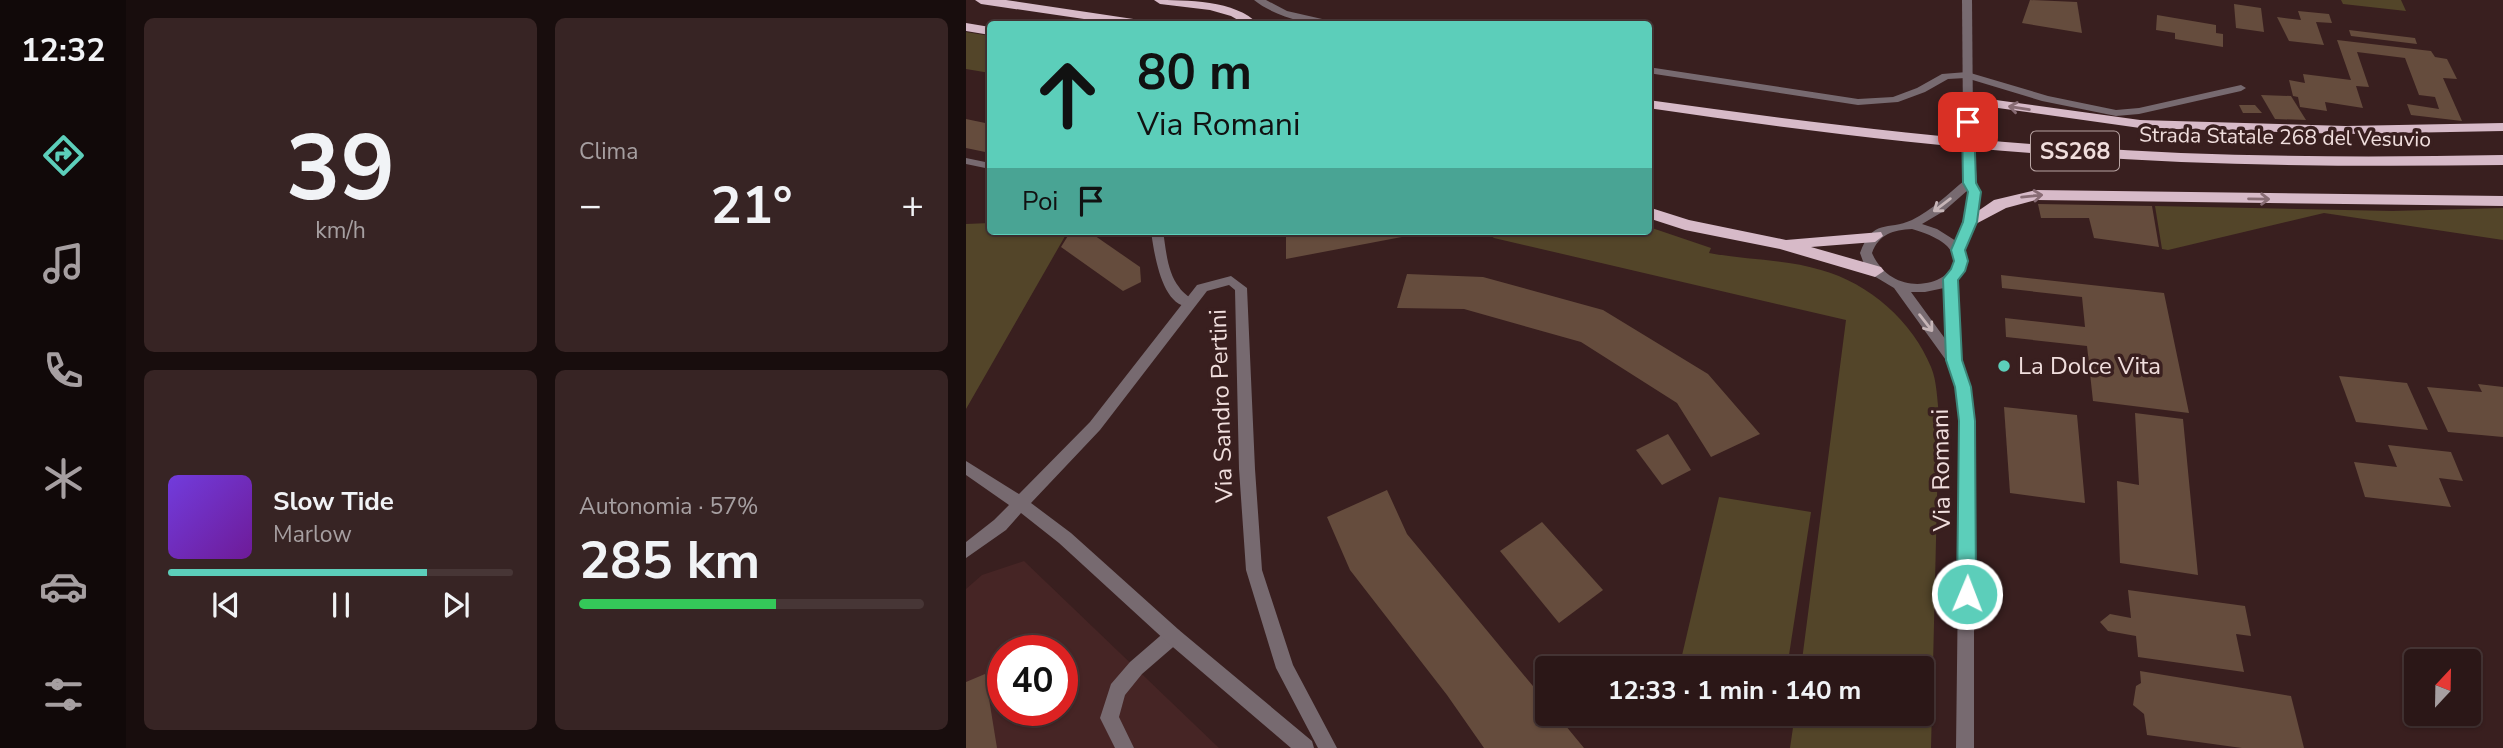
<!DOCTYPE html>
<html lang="it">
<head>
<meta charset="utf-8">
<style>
	body { margin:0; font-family:"Nunito Sans",sans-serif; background:#372424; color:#f1f3f6; height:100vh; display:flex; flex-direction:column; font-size:26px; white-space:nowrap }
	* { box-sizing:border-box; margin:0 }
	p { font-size:23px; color:#a69fa1 }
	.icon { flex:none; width:38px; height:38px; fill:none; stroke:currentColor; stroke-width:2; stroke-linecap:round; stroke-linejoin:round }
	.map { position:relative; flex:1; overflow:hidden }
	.panel { display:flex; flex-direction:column; gap:18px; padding:18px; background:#180d0d; width:840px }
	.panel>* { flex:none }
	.banner { position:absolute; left:21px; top:21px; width:665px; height:214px; border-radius:7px; box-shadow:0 2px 5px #0004,0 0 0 2px #473636; background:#5cceba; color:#111; overflow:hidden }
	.needle { width:46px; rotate:22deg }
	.buttons { position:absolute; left:1438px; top:649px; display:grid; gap:14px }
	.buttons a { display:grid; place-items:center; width:77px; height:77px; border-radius:7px; background:#2b1717; box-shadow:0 2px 5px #0004,0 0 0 2px #473636; font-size:35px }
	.speed { position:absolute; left:21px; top:635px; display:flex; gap:14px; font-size:35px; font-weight:700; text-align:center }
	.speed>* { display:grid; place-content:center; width:91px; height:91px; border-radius:50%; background:#2b1717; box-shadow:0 2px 5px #0004,0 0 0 2px #473636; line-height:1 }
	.speed .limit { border:10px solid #d22; background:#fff; color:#111 }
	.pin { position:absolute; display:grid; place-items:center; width:60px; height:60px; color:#fff; margin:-30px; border-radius:14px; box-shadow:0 4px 10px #0006 }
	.me { position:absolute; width:77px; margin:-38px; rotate:1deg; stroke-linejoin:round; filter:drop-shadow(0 0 5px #0008) }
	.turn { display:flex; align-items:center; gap:24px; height:147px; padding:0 35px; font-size:32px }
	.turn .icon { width:91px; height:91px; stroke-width:2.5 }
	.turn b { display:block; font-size:49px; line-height:60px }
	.then { display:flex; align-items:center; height:66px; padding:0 35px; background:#0003; gap:14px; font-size:26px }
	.big { font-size:52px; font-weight:700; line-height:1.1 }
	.panel .tile { flex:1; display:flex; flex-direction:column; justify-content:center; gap:10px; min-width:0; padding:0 24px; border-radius:10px; background:#372424 }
	.panel .dial { align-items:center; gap:0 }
	.dial b { font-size:91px; line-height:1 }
	.song { display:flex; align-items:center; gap:21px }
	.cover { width:84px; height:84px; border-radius:10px; background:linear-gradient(135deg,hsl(260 70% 55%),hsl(280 70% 35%)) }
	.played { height:7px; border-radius:4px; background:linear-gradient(90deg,#5cceba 75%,#473636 75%) }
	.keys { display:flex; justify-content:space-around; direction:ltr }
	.heat { display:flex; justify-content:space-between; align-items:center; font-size:38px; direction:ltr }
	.charge { height:10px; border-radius:5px; background:linear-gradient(90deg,#34c759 57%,#473636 0) }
	.panel .tiles { flex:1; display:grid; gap:18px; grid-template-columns:repeat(2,1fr) }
	.trip { position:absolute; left:569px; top:656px; width:399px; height:70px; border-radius:7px; background:#2b1717; box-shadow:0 2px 5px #0004,0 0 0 2px #473636; font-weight:700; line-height:70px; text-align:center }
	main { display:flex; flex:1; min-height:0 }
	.dock { display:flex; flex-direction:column; width:126px; justify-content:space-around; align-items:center; background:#110909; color:#a69fa1 }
	.dock .icon { width:49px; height:49px }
	.dock .selected { color:#5cceba }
	.dock b { font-size:32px; color:#f1f3f6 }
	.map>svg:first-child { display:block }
	.built { fill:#462525; fill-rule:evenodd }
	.green { fill:#534529 }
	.building { fill:#654c3d }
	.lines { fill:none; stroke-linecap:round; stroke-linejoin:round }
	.service { fill:#776a70; fill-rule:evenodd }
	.minor { fill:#776a70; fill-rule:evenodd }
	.tertiary { fill:#776a70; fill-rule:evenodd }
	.trunk { fill:#d7bac8; fill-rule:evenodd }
	.tertiary-bridge { stroke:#776a70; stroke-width:10 }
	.oneway { stroke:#886c74 }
	.oneway2 { stroke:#c6b5b7 }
	.route { fill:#5cceba; stroke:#3c8679; stroke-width:2 }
	.poi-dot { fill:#5cceba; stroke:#391f1f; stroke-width:2.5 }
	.labels { text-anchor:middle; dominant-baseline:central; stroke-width:7; stroke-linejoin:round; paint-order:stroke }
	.far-street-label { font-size:21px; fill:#f0dedd; stroke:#391f1f }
	.shield { fill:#391f1f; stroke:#b9a5a4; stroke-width:2 }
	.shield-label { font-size:23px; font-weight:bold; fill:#f0dedd }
	.poi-label { font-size:24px; fill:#f0dedd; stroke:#391f1f; text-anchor:start }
	.street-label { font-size:24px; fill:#f0dedd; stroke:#391f1f }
</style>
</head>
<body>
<main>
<nav class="dock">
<b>12:32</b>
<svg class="icon selected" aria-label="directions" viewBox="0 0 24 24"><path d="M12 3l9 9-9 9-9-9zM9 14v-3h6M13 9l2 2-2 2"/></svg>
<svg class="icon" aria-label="music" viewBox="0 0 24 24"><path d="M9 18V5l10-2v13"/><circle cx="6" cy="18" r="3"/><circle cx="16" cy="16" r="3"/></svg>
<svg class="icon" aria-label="phone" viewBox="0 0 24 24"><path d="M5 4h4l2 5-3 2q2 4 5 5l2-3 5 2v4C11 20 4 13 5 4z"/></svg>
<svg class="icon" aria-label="climate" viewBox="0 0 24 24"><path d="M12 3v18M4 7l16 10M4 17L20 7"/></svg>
<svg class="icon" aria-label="car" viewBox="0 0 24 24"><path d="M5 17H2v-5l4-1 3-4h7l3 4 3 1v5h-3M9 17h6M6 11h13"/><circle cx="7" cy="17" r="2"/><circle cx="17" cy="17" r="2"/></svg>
<svg class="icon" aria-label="filters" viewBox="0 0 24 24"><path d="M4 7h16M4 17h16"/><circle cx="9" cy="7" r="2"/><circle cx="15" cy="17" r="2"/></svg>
</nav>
<section class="panel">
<div class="tiles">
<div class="tile dial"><b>39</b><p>km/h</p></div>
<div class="tile"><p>Clima</p>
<div class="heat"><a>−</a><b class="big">21°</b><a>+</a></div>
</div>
<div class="tile">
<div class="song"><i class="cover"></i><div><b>Slow Tide</b><p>Marlow</p></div></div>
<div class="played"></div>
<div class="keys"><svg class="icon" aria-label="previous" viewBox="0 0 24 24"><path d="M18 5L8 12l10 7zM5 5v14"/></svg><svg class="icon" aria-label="pause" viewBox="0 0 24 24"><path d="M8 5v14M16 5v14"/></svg><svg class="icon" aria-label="next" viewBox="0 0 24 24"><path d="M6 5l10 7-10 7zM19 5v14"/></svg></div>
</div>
<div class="tile"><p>Autonomia · 57%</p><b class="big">285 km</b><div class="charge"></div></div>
</div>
</section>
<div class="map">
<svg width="1537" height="748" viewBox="0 0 1537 748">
	<rect width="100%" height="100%" fill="#391f1f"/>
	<!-- built -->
	<path class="built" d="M58,561L253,748H0V589L16,575ZM37,651H96V710H37Z"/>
	<!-- green -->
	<g class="green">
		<polygon points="1375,0 1435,0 1440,11 1377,4"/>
		<polygon points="0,32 24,36 24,73 0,69"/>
		<polygon points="1189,206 1426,211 1537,208 1537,240 1358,213 1202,250 1196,249"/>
		<polygon points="24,223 24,231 102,231 0,409 0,224"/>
		<path d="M683,227L745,248L743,253C780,260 820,259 855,270C903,283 947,322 965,367C971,381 971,400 973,415L965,748H824L829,714H956V668H835L880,320L528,238L519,231H682Z"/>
		<polygon points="753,497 845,512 821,668 741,668 714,664"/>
	</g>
	<!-- building -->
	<g class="building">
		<polygon points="1064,0 1111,2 1116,33 1056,23"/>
		<polygon points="1268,4 1295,8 1298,32 1270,28"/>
		<polygon points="1332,11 1363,14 1366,23 1350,22 1358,45 1323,41 1311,17 1335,20"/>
		<polygon points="1191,15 1250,25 1250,33 1257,34 1257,47 1209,39 1209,33 1190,30"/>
		<polygon points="1383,30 1449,38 1451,44 1385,36"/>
		<polygon points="1371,40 1465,51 1469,57 1481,59 1491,79 1477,78 1496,121 1445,115 1441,104 1473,109 1469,97 1453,95 1439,58 1391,52 1403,87 1390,86 1397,108 1359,102 1361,111 1334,107 1332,97 1327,96 1323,80 1339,83 1337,74 1385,80"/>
		<polygon points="1295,95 1325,96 1340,120 1309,119"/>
		<polygon points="1273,105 1289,105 1296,113 1277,113"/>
		<polygon points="0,119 24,124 24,153 0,148"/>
		<polygon points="1072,204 1186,206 1193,247 1128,238 1123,218 1075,218"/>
		<polygon points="105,231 122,231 174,267 175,282 157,291 95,247"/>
		<polygon points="320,231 440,231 441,236 320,259"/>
		<polygon points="441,274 517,277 637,310 742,374 794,434 745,457 711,403 615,342 498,309 431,308"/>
		<polygon points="1035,275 1198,293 1223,413 1127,401 1121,346 1040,337 1039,318 1119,327 1116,297 1036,288"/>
		<polygon points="1373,376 1441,383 1462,430 1390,422"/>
		<polygon points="1512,384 1537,387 1537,437 1482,432 1461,387 1516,392"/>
		<polygon points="1038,407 1111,415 1119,503 1044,493"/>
		<polygon points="1169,413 1217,419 1232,575 1154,563 1151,481 1173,485"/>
		<polygon points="702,434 725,470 696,485 670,450"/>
		<polygon points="1422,445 1485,452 1497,481 1473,478 1485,507 1399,497 1388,462 1431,467"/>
		<polygon points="421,490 441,534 581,703 581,714 590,714 618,748 518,748 481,695 384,570 361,517"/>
		<polygon points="576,522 637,590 593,623 534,551"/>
		<polygon points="1162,590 1279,606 1285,636 1270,634 1278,672 1172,657 1170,636 1142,631 1134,622 1144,614 1165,618"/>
		<polygon points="1174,671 1325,696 1338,748 1276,748 1181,735 1178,714 1167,705 1170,686 1175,683"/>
		<polygon points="19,674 31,748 0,748 0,682"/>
	</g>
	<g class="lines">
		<!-- service -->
		<g class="service">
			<path d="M288,0H300L321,11L378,24C350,27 310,18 288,0Z"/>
			<polygon points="682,67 892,99 927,97 951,88 976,74 1001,72 1082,96 1150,110 1173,108 1275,85 1280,88 1275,91 1173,114 1150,116 1076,101 1000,78 982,79 959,92 932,102 892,105 682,73"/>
			<polygon points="0,158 24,163 24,169 0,164"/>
			<path d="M185,231H197C200,249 201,272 213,287C217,294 225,297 230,303L228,306C196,313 188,252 185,231Z"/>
			<polygon points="207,628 213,630 216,636 213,642 176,674 159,695 153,717 168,748 149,748 134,718 145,684 164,662 201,630"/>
		</g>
		<!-- minor -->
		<polygon class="minor" points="265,276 281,288 289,469 296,570 327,665 371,748 352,748 310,668 280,570 273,469 269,290 263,285 241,291 134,430 65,503 105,533 213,630 346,741 348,748 325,748 201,642 93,543 55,513 40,530 0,558 0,542 28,520 43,505 0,475 0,461 53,494 124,422 231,285"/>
		<!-- tertiary -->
		<g class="tertiary">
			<polygon points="996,0 1006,0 1007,122 1002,125 997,122"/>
			<path d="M1004,167L1010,170L1013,203L1009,224L998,250L1002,262L997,274L990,280L995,361L1004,387L1008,421V748H990L994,421L990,387L982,363L928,288L908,276L898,264L894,253C907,218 921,231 946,220C966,210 982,194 999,180L998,170ZM1002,190L1000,210L990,241L971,229L956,224L978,211ZM946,229C1048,258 936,322 906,253C913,234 927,230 946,229ZM978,288L980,340L945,292H959Z"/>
		</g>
		<!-- trunk -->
		<g class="trunk">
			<polygon points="9,0 40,0 174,20 180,24 152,24 15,4"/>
			<path d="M188,0C220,0 270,0 292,24H279L265,16L244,10L194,4Z"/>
			<polygon points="0,23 24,27 24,35 0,31"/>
			<polygon points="1001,96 1174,120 1380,126 1537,123 1537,131 1380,134 1174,128 996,103 996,97"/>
			<path d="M682,100C824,120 966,138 1108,147C1251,157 1394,158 1537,155V165C1394,167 1251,166 1108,156C966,147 824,129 682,108Z"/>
			<polygon points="1070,190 1537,196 1537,206 1070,200 1040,208 1004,227 996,222 1028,200"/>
			<polygon points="682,207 723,220 820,240 915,232 917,236 909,242 845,247 915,267 918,271 909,277 814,249 719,230 682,218"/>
		</g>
		<!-- tertiary-bridge -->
		<polyline class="tertiary-bridge" points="1002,122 1004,170"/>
	</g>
	<!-- one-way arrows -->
	<defs><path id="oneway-shaft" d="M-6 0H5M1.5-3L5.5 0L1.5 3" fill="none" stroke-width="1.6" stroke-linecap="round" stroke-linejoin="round" transform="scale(1.75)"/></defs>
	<g class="oneway">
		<use href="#oneway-shaft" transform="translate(1053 108) rotate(-171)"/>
		<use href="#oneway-shaft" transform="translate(1066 196) rotate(-6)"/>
		<use href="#oneway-shaft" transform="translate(1293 199) rotate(1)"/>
	</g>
	<g class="oneway2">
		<use href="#oneway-shaft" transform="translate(976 205) rotate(143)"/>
		<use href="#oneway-shaft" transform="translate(960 323) rotate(52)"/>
	</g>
	<!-- route -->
	<polygon class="route" points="1002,118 1008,122 1010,183 1015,192 1011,222 999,250 1002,261 999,271 992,280 996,360 1005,387 1009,421 1010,594 1008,601 1001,603 994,601 991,594 993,421 989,387 980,360 977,279 985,269 988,261 985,250 997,222 1002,192 997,183 996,122"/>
	<!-- markers -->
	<circle class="poi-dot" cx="1038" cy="366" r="7"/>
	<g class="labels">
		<!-- far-street labels -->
		<g class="far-street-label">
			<text transform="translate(1319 137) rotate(1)">Strada Statale 268 del Vesuvio</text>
		</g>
		<!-- shield labels -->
		<rect class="shield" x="1065" y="131.5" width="88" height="39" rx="5"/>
		<g class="shield-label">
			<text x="1109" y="151">SS268</text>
		</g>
		<!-- poi labels -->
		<g class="poi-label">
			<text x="1052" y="366">La Dolce Vita</text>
		</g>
		<!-- street labels -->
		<g class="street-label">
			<text transform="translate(255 406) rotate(-92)">Via Sandro Pertini</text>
			<text transform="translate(975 470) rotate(-91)">Via Romani</text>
		</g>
	</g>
</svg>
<div class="buttons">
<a><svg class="needle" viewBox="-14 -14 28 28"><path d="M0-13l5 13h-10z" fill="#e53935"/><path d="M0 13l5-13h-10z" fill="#a69fa1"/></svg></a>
</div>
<div class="speed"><div class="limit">40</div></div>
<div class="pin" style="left:1002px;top:122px;background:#d93025"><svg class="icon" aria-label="arrive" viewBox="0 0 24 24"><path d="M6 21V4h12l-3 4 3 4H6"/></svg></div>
<svg class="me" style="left:1001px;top:594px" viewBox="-20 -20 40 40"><circle r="17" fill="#5cceba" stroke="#fff" stroke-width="3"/><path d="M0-11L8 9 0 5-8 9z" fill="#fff"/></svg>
<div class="trip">12:33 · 1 min · 140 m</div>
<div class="banner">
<div class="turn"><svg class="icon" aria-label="ahead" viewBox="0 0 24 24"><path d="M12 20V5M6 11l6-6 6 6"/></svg><div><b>80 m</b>Via Romani</div></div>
<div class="then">Poi<svg class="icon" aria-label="arrive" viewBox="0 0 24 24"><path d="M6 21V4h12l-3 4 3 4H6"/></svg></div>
</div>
</div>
</main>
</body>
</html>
